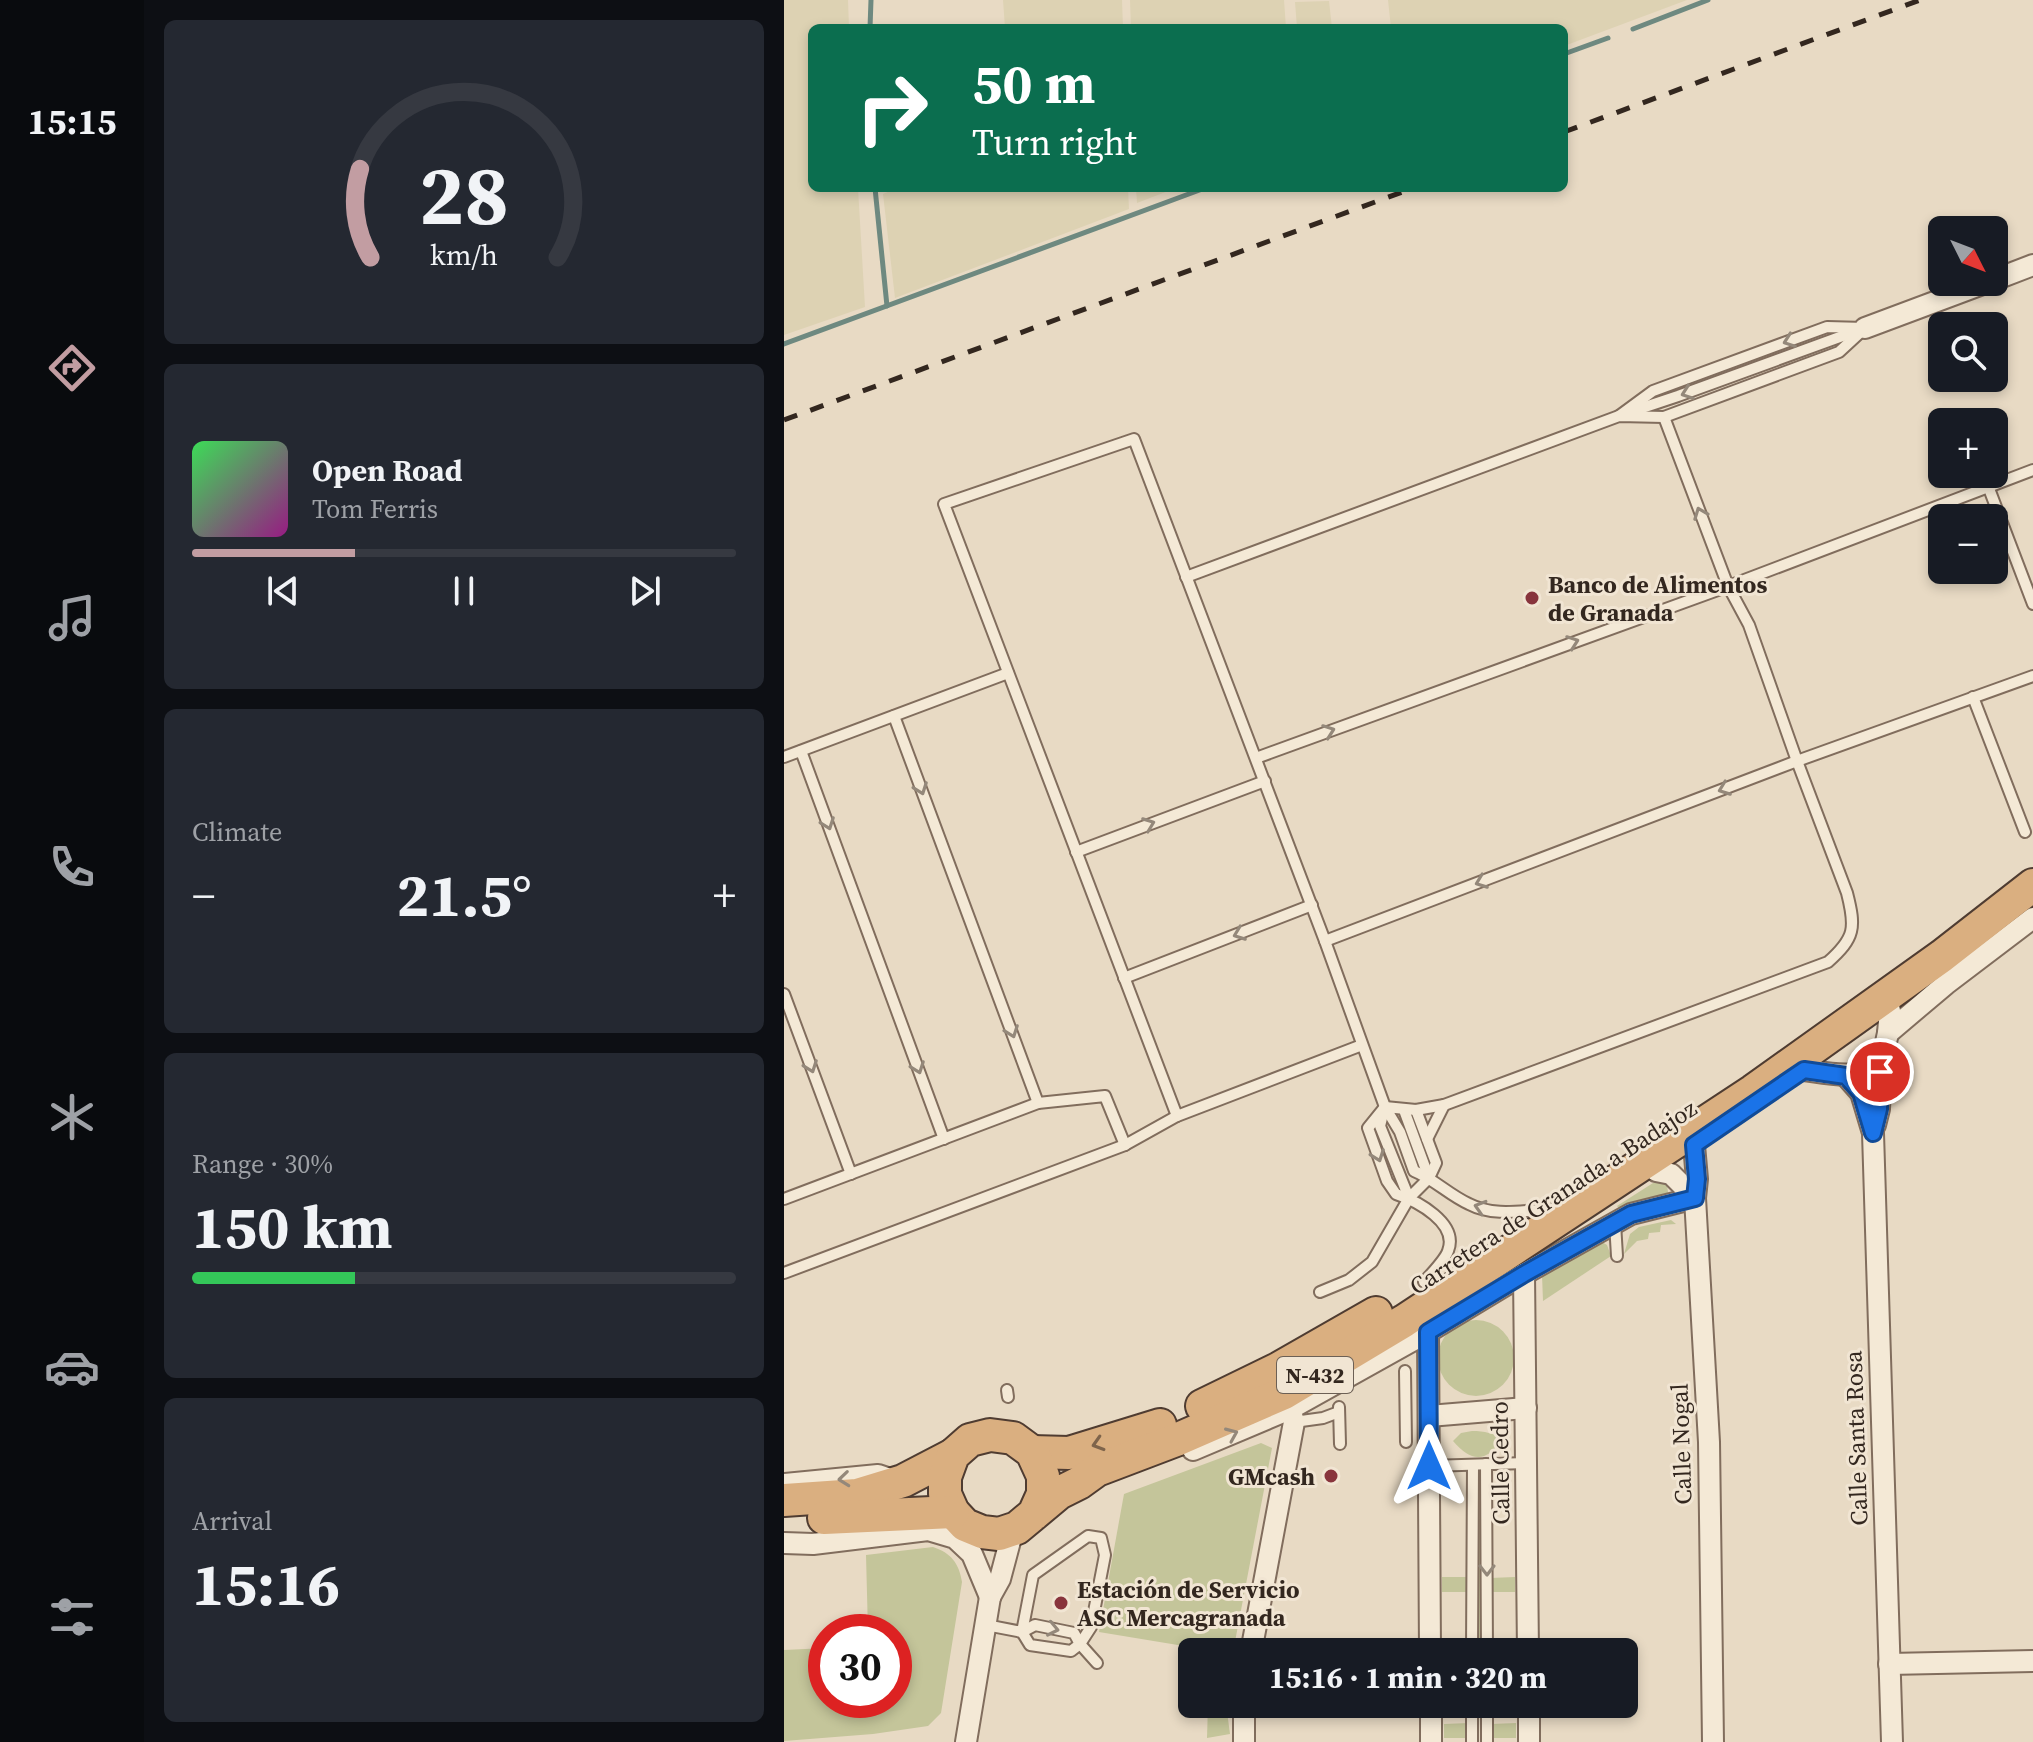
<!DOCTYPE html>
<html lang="en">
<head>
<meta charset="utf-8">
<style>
	body { margin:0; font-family:"Source Serif 4",serif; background:#242831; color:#f1f3f6; height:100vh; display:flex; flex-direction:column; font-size:30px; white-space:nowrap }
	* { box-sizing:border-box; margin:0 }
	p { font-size:26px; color:#9ea1a6 }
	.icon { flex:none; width:44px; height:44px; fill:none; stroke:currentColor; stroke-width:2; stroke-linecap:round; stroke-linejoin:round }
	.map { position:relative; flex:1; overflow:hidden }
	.side { display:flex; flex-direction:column; gap:20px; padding:20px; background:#0d0f14; width:640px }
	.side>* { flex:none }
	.top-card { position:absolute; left:24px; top:24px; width:760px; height:168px; border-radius:12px; box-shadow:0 4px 12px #0003; background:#0b6e4f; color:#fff; overflow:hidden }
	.needle { width:52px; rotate:132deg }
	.fabs { position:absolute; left:1144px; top:216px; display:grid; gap:16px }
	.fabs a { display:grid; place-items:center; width:80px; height:80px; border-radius:12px; background:#171b24; box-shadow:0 4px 12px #0003; font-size:40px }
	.speed { position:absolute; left:24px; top:1614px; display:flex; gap:16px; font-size:40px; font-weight:700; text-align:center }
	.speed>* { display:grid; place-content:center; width:104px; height:104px; border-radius:50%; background:#171b24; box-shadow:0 4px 12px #0003; line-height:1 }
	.speed .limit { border:12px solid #d22; background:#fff; color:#111 }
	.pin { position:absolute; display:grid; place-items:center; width:68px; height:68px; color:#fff; margin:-34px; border:4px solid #fff; border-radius:50%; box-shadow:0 2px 8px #0007 }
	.me { position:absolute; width:88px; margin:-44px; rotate:0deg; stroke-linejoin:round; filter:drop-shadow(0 0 6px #0008) }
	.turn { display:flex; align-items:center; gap:28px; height:168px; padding:0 32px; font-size:36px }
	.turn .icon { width:104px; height:104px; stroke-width:2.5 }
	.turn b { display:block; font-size:56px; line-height:68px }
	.big { font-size:60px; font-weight:700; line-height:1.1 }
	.side .widget { flex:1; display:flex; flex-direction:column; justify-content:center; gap:12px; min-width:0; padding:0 28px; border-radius:12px; background:#242831 }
	.side .dial { align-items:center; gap:0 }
	.dial svg { height:208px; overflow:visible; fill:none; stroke:#363941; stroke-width:7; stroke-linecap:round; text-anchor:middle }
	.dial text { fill:#f1f3f6; stroke:none }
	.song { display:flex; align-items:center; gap:24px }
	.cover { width:96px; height:96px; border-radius:12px; background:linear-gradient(135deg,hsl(130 70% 55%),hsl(310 70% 35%)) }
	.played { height:8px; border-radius:4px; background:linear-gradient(90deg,#c29da2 30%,#363941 30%) }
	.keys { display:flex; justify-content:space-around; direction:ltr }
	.heat { display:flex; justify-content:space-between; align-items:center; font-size:44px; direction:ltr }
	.charge { height:12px; border-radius:6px; background:linear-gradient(90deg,#34c759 30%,#363941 0) }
	.trip { position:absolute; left:394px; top:1638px; width:460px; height:80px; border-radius:12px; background:#171b24; box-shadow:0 4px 12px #0003; font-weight:700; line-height:80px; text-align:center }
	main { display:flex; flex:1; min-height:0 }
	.menu { display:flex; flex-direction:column; width:144px; justify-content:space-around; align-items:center; background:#090b0e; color:#9ea1a6 }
	.menu .icon { width:56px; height:56px }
	.menu .on { color:#c29da2 }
	.menu b { font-size:36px; color:#f1f3f6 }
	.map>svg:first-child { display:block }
	.farmland { fill:#ddd2b3 }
	.green { fill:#c4c59a }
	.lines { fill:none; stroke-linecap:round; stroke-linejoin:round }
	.stream { stroke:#6e8980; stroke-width:5 }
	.service-casing { stroke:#816d5d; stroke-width:14 }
	.minor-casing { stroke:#816d5d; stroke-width:24 }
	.trunk-casing { stroke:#4f3c31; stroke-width:36 }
	.service { stroke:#f4e9d6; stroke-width:10 }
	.minor { stroke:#f4e9d6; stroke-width:20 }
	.trunk { stroke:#daaf80; stroke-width:32 }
	.rail { stroke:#33271f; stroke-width:5; stroke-dasharray:14 14; stroke-linecap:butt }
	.oneway { stroke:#94887a }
	.oneway2 { stroke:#7e644b }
	.route-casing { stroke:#114b97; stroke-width:20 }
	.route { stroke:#1a73e8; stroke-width:14 }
	.poi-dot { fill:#88343c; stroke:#f1e5d3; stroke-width:3 }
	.labels { text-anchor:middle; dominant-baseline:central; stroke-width:6; stroke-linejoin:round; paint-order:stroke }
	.shield { fill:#f1e5d3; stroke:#6c6055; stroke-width:2 }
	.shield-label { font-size:22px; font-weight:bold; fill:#33271f }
	.poi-label { font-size:24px; font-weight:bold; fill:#33271f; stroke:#f1e5d3; text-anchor:start }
	.street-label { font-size:24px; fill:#33271f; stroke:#f1e5d3 }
</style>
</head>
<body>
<main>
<nav class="menu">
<b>15:15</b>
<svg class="icon on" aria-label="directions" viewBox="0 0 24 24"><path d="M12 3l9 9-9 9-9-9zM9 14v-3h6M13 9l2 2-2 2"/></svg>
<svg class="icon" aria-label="music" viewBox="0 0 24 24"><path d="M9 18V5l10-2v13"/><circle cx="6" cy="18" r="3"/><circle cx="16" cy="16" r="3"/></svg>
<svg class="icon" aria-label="phone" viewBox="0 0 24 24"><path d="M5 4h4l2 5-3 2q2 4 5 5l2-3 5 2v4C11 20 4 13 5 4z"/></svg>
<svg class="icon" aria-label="climate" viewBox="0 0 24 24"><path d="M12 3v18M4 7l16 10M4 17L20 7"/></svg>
<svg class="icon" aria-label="car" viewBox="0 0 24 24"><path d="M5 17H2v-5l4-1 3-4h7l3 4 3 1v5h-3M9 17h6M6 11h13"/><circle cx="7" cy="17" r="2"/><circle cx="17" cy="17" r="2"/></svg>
<svg class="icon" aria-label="filters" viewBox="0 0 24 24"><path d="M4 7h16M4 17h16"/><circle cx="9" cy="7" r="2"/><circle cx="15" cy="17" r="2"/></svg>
</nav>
<section class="side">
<div class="widget dial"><svg viewBox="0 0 100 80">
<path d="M14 69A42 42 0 1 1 86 69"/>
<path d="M14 69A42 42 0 0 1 10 35" stroke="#c29da2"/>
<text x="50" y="56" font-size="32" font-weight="700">28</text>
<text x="50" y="72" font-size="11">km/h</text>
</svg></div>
<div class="widget">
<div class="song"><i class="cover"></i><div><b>Open Road</b><p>Tom Ferris</p></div></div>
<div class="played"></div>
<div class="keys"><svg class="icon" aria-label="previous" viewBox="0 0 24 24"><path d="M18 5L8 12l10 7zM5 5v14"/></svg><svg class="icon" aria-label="pause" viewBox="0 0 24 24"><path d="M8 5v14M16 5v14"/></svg><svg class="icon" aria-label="next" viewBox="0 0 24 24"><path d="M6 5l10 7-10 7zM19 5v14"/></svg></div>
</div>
<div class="widget"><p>Climate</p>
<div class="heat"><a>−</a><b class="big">21.5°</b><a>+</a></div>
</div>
<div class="widget"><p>Range · 30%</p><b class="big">150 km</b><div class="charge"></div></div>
<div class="widget"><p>Arrival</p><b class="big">15:16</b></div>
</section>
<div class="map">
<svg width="1249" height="1742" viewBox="0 0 1249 1742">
	<rect width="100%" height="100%" fill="#e8dac4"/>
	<!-- farmland -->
	<g class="farmland">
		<polygon points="0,0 64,0 65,28 28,28 28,188 74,188 81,307 0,335"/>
		<polygon points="219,0 338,0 339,28 221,28"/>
		<polygon points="346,0 500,0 502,28 347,28"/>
		<polygon points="604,0 903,0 780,46 780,28 607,28"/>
		<polygon points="545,1 548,28 513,28 511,2"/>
		<polygon points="113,188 344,188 345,209 111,298 99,194"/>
		<polygon points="352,188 392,188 353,203"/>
	</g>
	<!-- green -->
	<g class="green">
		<polygon points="875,1181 883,1185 884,1192 881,1198 837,1211 833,1206 869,1183"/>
		<polygon points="887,1220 892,1224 877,1225 876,1232 865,1233 864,1239 853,1241 840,1254 846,1234 855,1227"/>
		<polygon points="818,1242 823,1245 827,1256 759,1301 758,1275 793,1254"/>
		<circle cx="692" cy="1358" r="38"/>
		<path d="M688,1431C701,1431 709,1433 720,1440C701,1462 688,1463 669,1441L677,1433Z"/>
		<polygon points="477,1443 488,1448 449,1652 425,1652 424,1650 315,1632 340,1494"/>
		<polygon points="693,1519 696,1519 697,1652 693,1652"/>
		<path d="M149,1547C167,1553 175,1563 178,1582L157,1713L144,1726L89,1734L0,1741V1650L42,1648V1700H110V1632H84L82,1555Z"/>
		<rect x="658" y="1577" width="25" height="15"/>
		<polygon points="731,1577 731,1592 705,1592 706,1578"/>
		<polygon points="424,1704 442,1704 446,1734 423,1738"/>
		<polygon points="684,1723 685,1738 660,1738 660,1724"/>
		<polygon points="732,1723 732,1738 707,1738 707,1724"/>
	</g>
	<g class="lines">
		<!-- stream -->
		<g class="stream">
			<polyline points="86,28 87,0"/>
			<polyline points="849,29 924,0"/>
			<polyline points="780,54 824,38"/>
			<polyline points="91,188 103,306"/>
			<polyline points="0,344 421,188"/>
		</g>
		<!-- service casing -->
		<g class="service-casing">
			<g id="service">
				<polyline points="846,412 894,396 1075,330"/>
				<polyline points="835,416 869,391 1043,327 1081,328"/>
				<polyline points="1204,486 1249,604"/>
				<polyline points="402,577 835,416 880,417 1055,352 1081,328"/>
				<polyline points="1189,697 1241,832"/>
				<polyline points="110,716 254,1103 321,1096 341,1145"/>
				<polyline points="17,751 160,1139"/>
				<polyline points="0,757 224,673"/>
				<polyline points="472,758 934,590 1249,470"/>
				<polyline points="292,852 481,781"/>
				<polyline points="541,941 1013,761 1249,676"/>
				<polyline points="340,978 528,905"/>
				<polyline points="0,994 67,1174"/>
				<path d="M601,1107L632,1110L660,1105L1044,962C1071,938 1072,928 1063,893L1013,761L965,625L944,586L880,417"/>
				<path d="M601,1107L584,1128L603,1181L612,1194C633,1201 675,1223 664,1251C661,1260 647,1274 640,1282"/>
				<polyline points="620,1110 645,1178"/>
				<polyline points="599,1114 596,1126 625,1198"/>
				<path d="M393,1116L160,504L350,439L541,941L601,1107L616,1132L630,1171C650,1179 665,1195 685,1204C706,1215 730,1212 754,1210"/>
				<polyline points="643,1139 660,1105"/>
				<polyline points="0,1199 254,1103"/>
				<polyline points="831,1223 833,1256"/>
				<polyline points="0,1273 341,1145 393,1116 578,1045"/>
				<polyline points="536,1292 565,1280 588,1262 625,1198 645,1178 652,1163 632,1110"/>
				<polyline points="621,1371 622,1442"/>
				<polyline points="223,1390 224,1397"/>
				<polyline points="555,1407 556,1444"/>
				<polyline points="510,1422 539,1418 555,1412"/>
				<polyline points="702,1464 703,1652"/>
				<polyline points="645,1466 742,1463"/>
				<polygon points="304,1536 317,1538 321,1555 307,1627 296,1644 287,1651 246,1645 238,1632 249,1575"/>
				<polyline points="202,1625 238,1632 251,1625 290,1633 296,1644 313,1663"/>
				<polyline points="688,1652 689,1465"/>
				<polyline points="703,1704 703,1742"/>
				<polyline points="688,1742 688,1704"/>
			</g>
		</g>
		<!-- minor casing -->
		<g class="minor-casing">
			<g id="minor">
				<polyline points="1210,280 1249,265"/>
				<polyline points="1081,328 1204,282"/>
				<polyline points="1104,1033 1162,984 1249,918"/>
				<path d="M1020,1070C1048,1074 1071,1080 1097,1065L1104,1033L1106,1010"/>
				<polyline points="1062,1076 1077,1093 1089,1133 1108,1742"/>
				<polyline points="1091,1125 1095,1109 1097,1065"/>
				<polyline points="910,1145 913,1179 911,1198 925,1442 929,1742"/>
				<polyline points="872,1171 887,1174 911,1198"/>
				<polyline points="740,1274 744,1652"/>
				<polyline points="644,1332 646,1652"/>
				<polyline points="645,1416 742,1408"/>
				<polyline points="409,1450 506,1409 644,1332 740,1274 847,1214 911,1198"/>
				<polyline points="0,1484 94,1475 103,1478"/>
				<polyline points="0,1543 29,1544 144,1530 171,1538 188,1554 206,1597"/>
				<polyline points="206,1597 216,1579 229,1530"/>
				<polyline points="467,1652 510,1422 506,1409"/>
				<polyline points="1105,1664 1249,1661"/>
				<polyline points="460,1704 460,1742"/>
				<polyline points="647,1704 647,1742"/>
				<polyline points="745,1704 745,1742"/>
				<polyline points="182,1742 206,1597 206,1584"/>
			</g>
		</g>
		<!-- trunk casing -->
		<g class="trunk-casing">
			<g id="trunk">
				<polyline points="418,1406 494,1369 592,1313"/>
				<polyline points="248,1452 285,1453 376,1425"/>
				<polyline points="0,1500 73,1495 119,1481 169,1455"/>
				<polyline points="250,1514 259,1494 259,1476 248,1452 229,1438 206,1435 186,1440 169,1455 161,1477 161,1494 169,1512 181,1525 198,1532 215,1534 233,1528 275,1493 295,1483 313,1470 392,1440 500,1393 620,1321 969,1091 1158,956 1249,885"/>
				<polyline points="40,1518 169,1512"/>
			</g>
		</g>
		<!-- service -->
		<use href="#service" class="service"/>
		<!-- minor -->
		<use href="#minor" class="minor"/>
		<!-- trunk -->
		<use href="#trunk" class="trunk"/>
		<!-- rail -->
		<g class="rail">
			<polyline points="780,132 1136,0"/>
			<polyline points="0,420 629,188"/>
		</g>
	</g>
	<!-- one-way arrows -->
	<defs><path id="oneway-chevron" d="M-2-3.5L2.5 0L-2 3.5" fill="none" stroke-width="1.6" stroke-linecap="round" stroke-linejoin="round" transform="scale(2)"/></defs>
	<g class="oneway">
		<use href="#oneway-chevron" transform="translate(1005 341) rotate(160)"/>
		<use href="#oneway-chevron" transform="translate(903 393) rotate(160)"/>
		<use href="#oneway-chevron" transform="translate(916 513) rotate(-111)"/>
		<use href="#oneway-chevron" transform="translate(789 642) rotate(-20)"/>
		<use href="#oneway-chevron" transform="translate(545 731) rotate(-20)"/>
		<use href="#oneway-chevron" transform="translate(137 789) rotate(70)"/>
		<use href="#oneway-chevron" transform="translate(940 789) rotate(159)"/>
		<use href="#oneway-chevron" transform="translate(44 824) rotate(70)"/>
		<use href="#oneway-chevron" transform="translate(365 824) rotate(-21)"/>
		<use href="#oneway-chevron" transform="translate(697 882) rotate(159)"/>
		<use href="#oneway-chevron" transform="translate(455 934) rotate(159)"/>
		<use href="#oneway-chevron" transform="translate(228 1032) rotate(70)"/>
		<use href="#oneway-chevron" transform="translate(27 1067) rotate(70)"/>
		<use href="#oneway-chevron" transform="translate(134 1068) rotate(70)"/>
		<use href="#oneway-chevron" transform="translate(594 1156) rotate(70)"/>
		<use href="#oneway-chevron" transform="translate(696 1207) rotate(-163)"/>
		<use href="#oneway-chevron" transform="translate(448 1434) rotate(-23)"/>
		<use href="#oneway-chevron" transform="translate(60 1479) rotate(174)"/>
		<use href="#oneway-chevron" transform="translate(703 1570) rotate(90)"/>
		<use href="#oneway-chevron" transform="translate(269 1629) rotate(12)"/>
	</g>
	<use class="oneway2" href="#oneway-chevron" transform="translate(314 1444) rotate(163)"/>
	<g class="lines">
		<!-- route casing -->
		<g class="route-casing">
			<polyline id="route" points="645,1466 644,1332 740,1274 847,1214 911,1198 913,1179 910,1145 1020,1070 1062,1076 1077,1093 1089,1133 1095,1109 1096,1072"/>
		</g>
		<!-- route -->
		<use href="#route" class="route"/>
	</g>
	<!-- markers -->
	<g class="poi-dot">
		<circle cx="748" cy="598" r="8"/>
		<circle cx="547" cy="1476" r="8"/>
		<circle cx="277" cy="1603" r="8"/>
	</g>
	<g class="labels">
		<!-- shield labels -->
		<rect class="shield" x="493" y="1357" width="76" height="36" rx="6"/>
		<g class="shield-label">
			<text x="531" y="1375">N-432</text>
		</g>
		<!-- poi labels -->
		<g class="poi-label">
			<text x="764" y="584">Banco de Alimentos<tspan x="764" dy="28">de Granada</tspan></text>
			<text x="531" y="1476" text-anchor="end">GMcash</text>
			<text x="293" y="1589">Estación de Servicio<tspan x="293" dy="28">ASC Mercagranada</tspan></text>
		</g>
		<!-- street labels -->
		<g class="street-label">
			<text transform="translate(769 1197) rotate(-33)">Carretera de Granada a Badajoz</text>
			<text transform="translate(1072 1438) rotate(-92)">Calle Santa Rosa</text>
			<text transform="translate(897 1444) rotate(-92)">Calle Nogal</text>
			<text transform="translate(716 1463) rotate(-91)">Calle Cedro</text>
		</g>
	</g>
</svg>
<div class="fabs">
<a><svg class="needle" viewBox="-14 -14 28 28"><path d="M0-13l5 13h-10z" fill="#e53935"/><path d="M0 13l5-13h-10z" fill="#9ea1a6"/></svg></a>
<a><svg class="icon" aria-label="search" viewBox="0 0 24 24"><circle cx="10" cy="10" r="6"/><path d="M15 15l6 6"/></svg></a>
<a>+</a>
<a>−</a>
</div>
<div class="speed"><div class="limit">30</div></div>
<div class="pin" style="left:1096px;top:1072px;background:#d93025"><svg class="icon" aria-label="arrive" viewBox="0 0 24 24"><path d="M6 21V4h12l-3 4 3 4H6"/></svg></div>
<svg class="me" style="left:645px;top:1466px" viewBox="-20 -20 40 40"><path d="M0-17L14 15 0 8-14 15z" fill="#1a73e8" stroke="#fff" stroke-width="4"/></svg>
<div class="trip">15:16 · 1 min · 320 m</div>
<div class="top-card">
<div class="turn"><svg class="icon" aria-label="right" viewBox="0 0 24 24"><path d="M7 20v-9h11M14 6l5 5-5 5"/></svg><div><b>50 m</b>Turn right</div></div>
</div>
</div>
</main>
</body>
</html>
